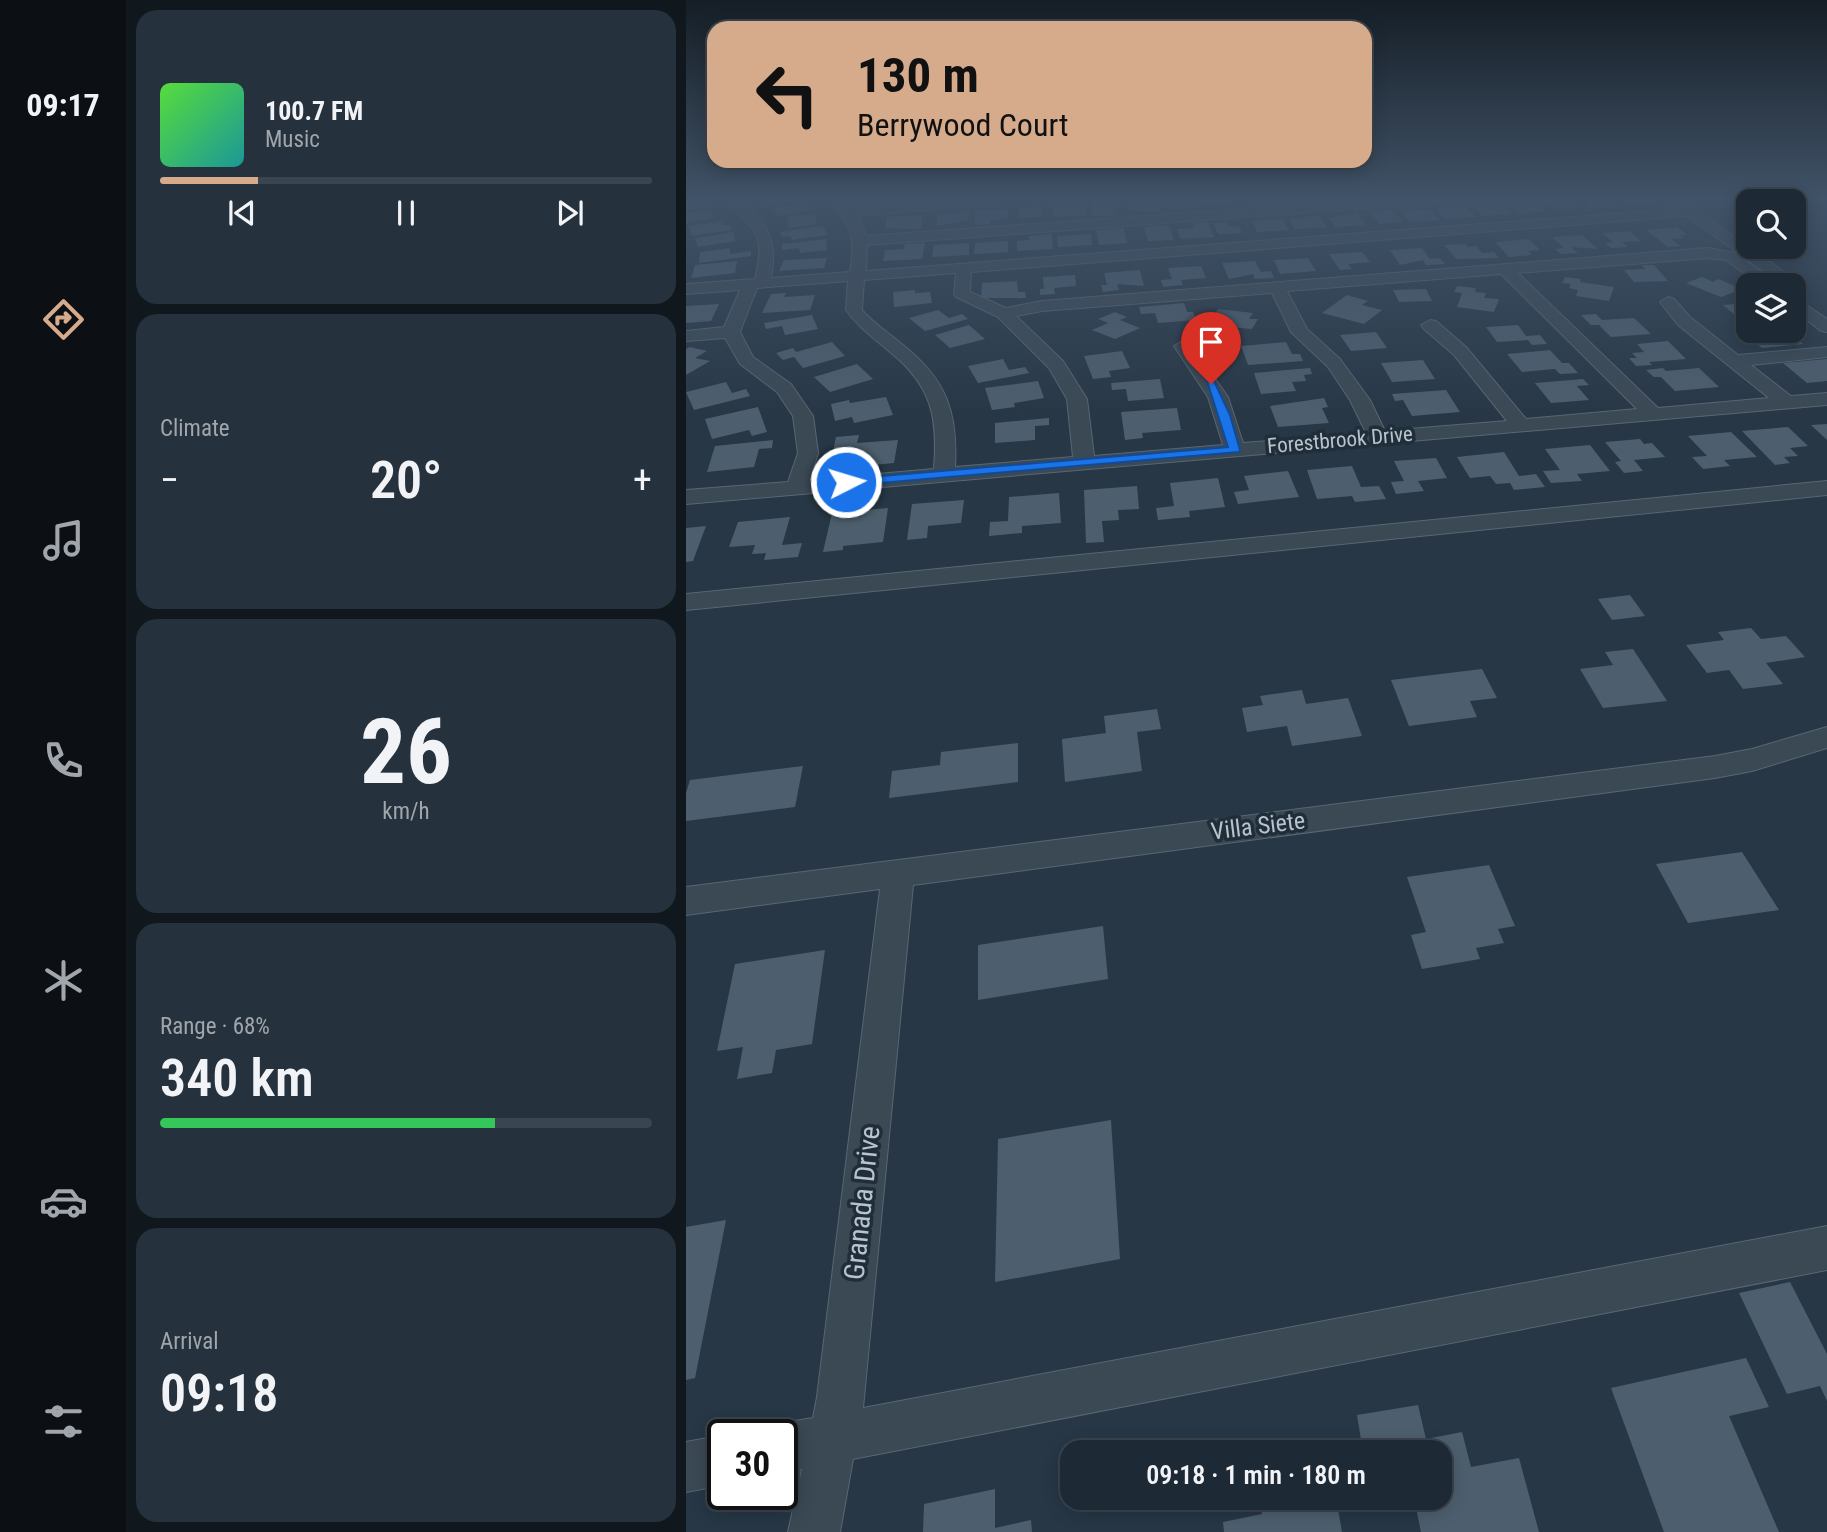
<!DOCTYPE html>
<html lang="en">
<head>
<meta charset="utf-8">
<style>
	body { margin:0; font-family:"Roboto Condensed",sans-serif; background:#25313c; color:#f1f3f6; height:100vh; display:flex; flex-direction:column; font-size:26px; white-space:nowrap }
	* { box-sizing:border-box; margin:0 }
	p { font-size:23px; color:#a0a6ac }
	.icon { flex:none; width:38px; height:38px; fill:none; stroke:currentColor; stroke-width:2; stroke-linecap:round; stroke-linejoin:round }
	.map { position:relative; flex:1; overflow:hidden }
	.drawer { display:flex; flex-direction:column; gap:10px; padding:10px; background:#10171d; width:560px }
	.drawer>* { flex:none }
	.guide { position:absolute; left:21px; top:21px; width:665px; height:147px; border-radius:21px; box-shadow:0 4px 18px #0003,0 0 0 2px #3b454f; background:#d6ab8b; color:#111; overflow:hidden }
	.tools { position:absolute; left:1050px; top:189px; display:grid; gap:14px }
	.tools a { display:grid; place-items:center; width:70px; height:70px; border-radius:14px; background:#1d2934; box-shadow:0 4px 18px #0003,0 0 0 2px #3b454f; font-size:35px }
	.speed { position:absolute; left:21px; top:1419px; display:flex; gap:14px; font-size:35px; font-weight:700; text-align:center }
	.speed>* { display:grid; place-content:center; width:91px; height:91px; border-radius:50%; background:#1d2934; box-shadow:0 4px 18px #0003,0 0 0 2px #3b454f; line-height:1 }
	.speed .limit { border:4px solid #111; border-radius:10px; background:#fff; color:#111 }
	.pin { position:absolute; display:grid; place-items:center; width:60px; height:60px; color:#fff; margin:-72px -30px; border-radius:50% 50% 50% 0; rotate:-45deg; box-shadow:0 0 7px #0007 }
	.pin .icon { rotate:45deg }
	.me { position:absolute; width:77px; margin:-38px; rotate:85deg; stroke-linejoin:round; filter:drop-shadow(0 0 5px #0008) }
	.turn { display:flex; align-items:center; gap:24px; height:147px; padding:0 35px; font-size:32px }
	.turn .icon { width:91px; height:91px; stroke-width:2.5 }
	.turn b { display:block; font-size:49px; line-height:60px }
	.big { font-size:52px; font-weight:600; line-height:1.1 }
	.drawer .tile { flex:1; display:flex; flex-direction:column; justify-content:center; gap:10px; min-width:0; padding:0 24px; border-radius:21px; background:#25313c }
	.drawer .dial { align-items:center; gap:0 }
	.dial b { font-size:91px; line-height:1 }
	.song { display:flex; align-items:center; gap:21px }
	.cover { width:84px; height:84px; border-radius:10px; background:linear-gradient(135deg,hsl(110 70% 55%),hsl(180 70% 35%)) }
	.played { height:7px; border-radius:4px; background:linear-gradient(90deg,#d6ab8b 20%,#3b454f 20%) }
	.keys { display:flex; justify-content:space-around; direction:ltr }
	.heat { display:flex; justify-content:space-between; align-items:center; font-size:38px; direction:ltr }
	.charge { height:10px; border-radius:5px; background:linear-gradient(90deg,#34c759 68%,#3b454f 0) }
	.trip { position:absolute; left:374px; top:1440px; width:392px; height:70px; border-radius:21px; background:#1d2934; box-shadow:0 4px 18px #0003,0 0 0 2px #3b454f; font-weight:600; line-height:70px; text-align:center }
	main { display:flex; flex:1; min-height:0 }
	.dock { display:flex; flex-direction:column; width:126px; justify-content:space-around; align-items:center; background:#0c1015; color:#a0a6ac }
	.dock .icon { width:49px; height:49px }
	.dock .active { color:#d6ab8b }
	.dock b { font-size:32px; color:#f1f3f6 }
	.map>svg:first-child { display:block }
	.building { fill:#4d5f6e }
	.lines { fill:none; stroke-linecap:round; stroke-linejoin:round }
	.minor-casing { stroke:#5a6672; stroke-width:2 }
	.minor { fill:#3b4955; fill-rule:evenodd }
	.route { fill:#1a73e8; stroke:#114b97; stroke-width:2 }
	.labels { text-anchor:middle; dominant-baseline:central; stroke-width:7; stroke-linejoin:round; paint-order:stroke }
	.far-street-label { font-size:21px; fill:#b9c3ce; stroke:#202e3a }
	.street-label { font-size:24px; fill:#b9c3ce; stroke:#202e3a }
	.near-street-label { font-size:28px; fill:#b9c3ce; stroke:#202e3a }
</style>
</head>
<body>
<main>
<nav class="dock">
<b>09:17</b>
<svg class="icon active" aria-label="directions" viewBox="0 0 24 24"><path d="M12 3l9 9-9 9-9-9zM9 14v-3h6M13 9l2 2-2 2"/></svg>
<svg class="icon" aria-label="music" viewBox="0 0 24 24"><path d="M9 18V5l10-2v13"/><circle cx="6" cy="18" r="3"/><circle cx="16" cy="16" r="3"/></svg>
<svg class="icon" aria-label="phone" viewBox="0 0 24 24"><path d="M5 4h4l2 5-3 2q2 4 5 5l2-3 5 2v4C11 20 4 13 5 4z"/></svg>
<svg class="icon" aria-label="climate" viewBox="0 0 24 24"><path d="M12 3v18M4 7l16 10M4 17L20 7"/></svg>
<svg class="icon" aria-label="car" viewBox="0 0 24 24"><path d="M5 17H2v-5l4-1 3-4h7l3 4 3 1v5h-3M9 17h6M6 11h13"/><circle cx="7" cy="17" r="2"/><circle cx="17" cy="17" r="2"/></svg>
<svg class="icon" aria-label="filters" viewBox="0 0 24 24"><path d="M4 7h16M4 17h16"/><circle cx="9" cy="7" r="2"/><circle cx="15" cy="17" r="2"/></svg>
</nav>
<section class="drawer">
<div class="tile">
<div class="song"><i class="cover"></i><div><b>100.7 FM</b><p>Music</p></div></div>
<div class="played"></div>
<div class="keys"><svg class="icon" aria-label="previous" viewBox="0 0 24 24"><path d="M18 5L8 12l10 7zM5 5v14"/></svg><svg class="icon" aria-label="pause" viewBox="0 0 24 24"><path d="M8 5v14M16 5v14"/></svg><svg class="icon" aria-label="next" viewBox="0 0 24 24"><path d="M6 5l10 7-10 7zM19 5v14"/></svg></div>
</div>
<div class="tile"><p>Climate</p>
<div class="heat"><a>−</a><b class="big">20°</b><a>+</a></div>
</div>
<div class="tile dial"><b>26</b><p>km/h</p></div>
<div class="tile"><p>Range · 68%</p><b class="big">340 km</b><div class="charge"></div></div>
<div class="tile"><p>Arrival</p><b class="big">09:18</b></div>
</section>
<div class="map">
<svg width="1141" height="1532" viewBox="0 0 1141 1532">
	<rect width="100%" height="100%" fill="#273746"/>
	<!-- building -->
	<g class="building">
		<polygon points="14,199 23,206 0,211 0,202"/>
		<polygon points="78,199 113,199 113,200 76,207 73,204 81,203"/>
		<polygon points="471,199 475,212 443,211 440,201"/>
		<polygon points="479,199 509,199 512,207 482,209"/>
		<polygon points="514,199 547,199 549,204 517,206"/>
		<polygon points="857,199 883,201 891,208 869,209"/>
		<polygon points="894,199 922,199 930,206 904,208"/>
		<polygon points="932,199 966,199 972,203 940,205"/>
		<polygon points="818,200 851,202 861,212 832,213"/>
		<polygon points="813,201 826,214 796,216 788,207 804,206 799,202"/>
		<polygon points="428,202 431,215 406,216 404,203"/>
		<polygon points="115,203 123,210 94,216 86,209"/>
		<polygon points="398,204 400,215 368,217 367,206"/>
		<polygon points="780,206 790,217 759,219 749,208"/>
		<polygon points="356,207 356,217 333,218 332,208"/>
		<polygon points="712,208 745,210 754,220 723,222"/>
		<polygon points="24,209 28,218 0,223 0,213"/>
		<polygon points="322,209 322,218 304,220 304,224 289,225 289,211"/>
		<polygon points="706,209 717,222 693,224 683,211"/>
		<polygon points="283,212 282,220 250,226 252,214"/>
		<polygon points="671,212 680,225 649,227 643,218"/>
		<polygon points="128,214 131,224 103,228 101,217"/>
		<polygon points="236,215 235,229 199,228 201,217"/>
		<polygon points="632,215 641,227 609,229 603,220"/>
		<polygon points="597,219 603,230 571,232 566,221"/>
		<polygon points="36,221 38,226 45,225 46,230 6,236 3,226"/>
		<polygon points="522,222 528,237 495,239 491,229 508,228 506,223"/>
		<polygon points="541,222 543,227 553,226 556,233 532,234 527,223"/>
		<polygon points="483,225 488,240 462,241 458,227"/>
		<polygon points="137,226 141,235 106,240 104,236 96,237 94,232"/>
		<polygon points="991,227 1001,235 994,235 998,238 985,239 995,246 982,247 960,230"/>
		<polygon points="438,228 441,243 413,245 410,230"/>
		<polygon points="943,231 955,241 936,242 942,247 925,248 919,243 927,242 916,233"/>
		<polygon points="47,232 50,241 12,247 9,238"/>
		<polygon points="366,234 367,249 331,251 331,241 343,240 343,236"/>
		<polygon points="405,234 406,245 372,247 371,236"/>
		<polygon points="896,235 912,249 885,247 892,253 875,254 869,249 878,248 866,237"/>
		<polygon points="140,239 141,250 114,253 113,248 96,250 96,244"/>
		<polygon points="843,239 854,250 842,251 846,255 823,257 809,242"/>
		<polygon points="322,241 322,252 288,254 289,243"/>
		<polygon points="239,243 236,259 197,261 199,250 218,249 219,244"/>
		<polygon points="283,243 283,255 246,257 248,245"/>
		<polygon points="779,244 782,247 790,246 796,253 808,252 813,258 770,259 758,245"/>
		<polygon points="44,248 44,254 65,251 65,256 13,263 14,252"/>
		<polygon points="736,248 744,259 754,258 759,264 740,265 737,260 714,265 704,250"/>
		<polygon points="676,252 684,262 662,264 666,269 654,270 643,254"/>
		<polygon points="141,258 138,268 93,271 98,260"/>
		<polygon points="622,258 630,271 594,274 588,260"/>
		<polygon points="51,261 49,273 5,278 9,265"/>
		<polygon points="569,261 575,272 585,271 588,278 569,279 567,274 543,279 536,263"/>
		<polygon points="956,265 968,265 982,281 948,282 938,270 959,269"/>
		<polygon points="515,266 520,278 495,280 497,285 477,287 475,280 486,279 482,268"/>
		<polygon points="454,270 458,286 431,284 433,290 417,292 415,285 421,285 418,273"/>
		<polygon points="389,275 390,286 368,288 369,294 354,295 354,289 358,289 357,277"/>
		<polygon points="879,277 895,279 894,282 928,287 923,301 890,296 892,290 883,288 885,284 876,283"/>
		<polygon points="1016,277 1027,282 1032,279 1057,289 1035,297 1000,283"/>
		<polygon points="331,281 332,292 339,292 340,298 295,298 296,283"/>
		<polygon points="771,286 790,288 789,292 800,293 798,298 813,299 808,312 771,307 776,293 768,292"/>
		<polygon points="740,289 746,301 713,302 707,290"/>
		<polygon points="229,290 229,293 244,292 246,303 208,307 207,292"/>
		<polygon points="100,293 98,297 129,295 124,310 76,313 85,294"/>
		<polygon points="661,295 682,301 676,305 696,310 678,324 636,313"/>
		<polygon points="498,303 501,312 507,312 510,320 472,323 469,313 455,314 453,307"/>
		<polygon points="1062,303 1062,320 1055,320 1037,305"/>
		<polygon points="33,304 25,321 0,323 0,306"/>
		<polygon points="532,309 567,313 563,319 572,319 566,329 531,326 536,317 528,316"/>
		<polygon points="252,310 263,318 276,314 282,319 239,331 223,318"/>
		<polygon points="429,312 441,317 434,320 454,328 429,339 406,330 422,323 412,319"/>
		<polygon points="910,314 916,320 948,318 965,334 925,337 913,325 905,325 895,315"/>
		<polygon points="126,315 132,329 99,335 96,326 80,329 78,323"/>
		<polygon points="283,325 299,339 264,348 249,335"/>
		<polygon points="832,325 840,336 854,335 861,344 846,345 842,340 811,342 800,327"/>
		<polygon points="1089,331 1103,342 1113,341 1117,344 1076,348 1057,332"/>
		<polygon points="690,332 701,348 665,351 654,335"/>
		<polygon points="982,341 1000,359 963,362 966,365 950,366 943,358 951,358 946,353 958,352 951,344"/>
		<polygon points="146,342 159,356 117,368 108,357 97,360 90,353 107,348 110,352"/>
		<polygon points="600,342 606,354 614,354 617,361 562,365 555,346"/>
		<polygon points="4,347 21,351 9,358 24,361 0,375 0,349"/>
		<polygon points="864,350 876,363 883,363 892,373 874,374 869,369 836,372 821,354"/>
		<polygon points="436,351 444,368 423,371 425,377 407,379 398,356"/>
		<polygon points="317,359 323,370 339,367 343,373 292,383 282,366"/>
		<polygon points="1141,359 1141,381 1121,383 1097,363"/>
		<polygon points="737,360 749,379 706,382 695,363"/>
		<polygon points="171,364 187,379 144,392 128,377"/>
		<polygon points="624,368 626,374 618,375 620,381 606,382 610,391 575,394 568,373"/>
		<polygon points="977,368 980,371 1013,368 1033,387 989,391 975,377 968,377 960,370"/>
		<polygon points="474,379 478,398 442,401 440,389 426,390 425,383"/>
		<polygon points="897,379 903,385 891,386 903,400 865,403 849,383"/>
		<polygon points="352,381 358,398 328,403 329,407 306,410 299,388"/>
		<polygon points="40,382 46,393 60,389 64,396 8,410 0,392"/>
		<polygon points="760,390 774,412 726,416 717,400 709,401 706,394"/>
		<polygon points="200,397 207,415 168,423 166,417 149,421 145,404 163,400 164,403"/>
		<polygon points="638,398 642,407 636,408 643,423 592,427 584,406"/>
		<polygon points="72,407 81,432 66,436 63,430 26,439 19,419"/>
		<polygon points="491,408 495,430 456,433 457,438 439,440 435,412"/>
		<polygon points="363,418 363,425 349,426 349,440 309,443 309,423"/>
		<polygon points="1141,424 1141,440 1125,425"/>
		<polygon points="1102,427 1122,446 1104,448 1112,456 1098,457 1104,463 1089,465 1056,431"/>
		<polygon points="1045,432 1071,457 1038,460 1044,466 1017,469 1006,457 1021,456 1002,436"/>
		<polygon points="173,435 171,443 212,440 208,463 155,468 159,450 147,451 150,437"/>
		<polygon points="954,439 958,444 966,443 979,457 948,460 957,471 938,473 929,462 935,461 919,442"/>
		<polygon points="87,440 86,448 73,449 68,467 21,472 29,446"/>
		<polygon points="904,445 924,471 891,474 896,481 865,483 857,471 874,470 859,449"/>
		<polygon points="818,452 833,476 850,474 859,487 828,490 824,483 810,484 804,476 784,478 771,457"/>
		<polygon points="750,458 761,478 732,481 738,491 710,494 705,482 718,481 708,461"/>
		<polygon points="666,466 675,487 693,486 700,499 669,502 666,496 631,499 621,470"/>
		<polygon points="602,471 613,497 552,504 548,492 563,490 558,476"/>
		<polygon points="532,478 539,507 503,511 504,517 472,520 470,508 488,506 484,483"/>
		<polygon points="451,486 453,509 432,510 433,520 416,521 418,542 400,543 398,490"/>
		<polygon points="373,493 375,523 336,526 336,533 303,536 304,522 322,521 323,497"/>
		<polygon points="278,500 275,523 242,526 241,538 221,540 226,504"/>
		<polygon points="202,508 197,542 157,546 157,550 137,552 146,513"/>
		<polygon points="104,517 96,545 116,543 112,557 78,560 80,553 66,554 69,545 43,547 52,522"/>
		<polygon points="20,526 7,561 0,562 0,528"/>
		<polygon points="944,595 959,616 926,620 912,599"/>
		<polygon points="1065,628 1075,639 1100,636 1119,657 1080,663 1097,684 1057,689 1043,670 1021,673 1000,645 1038,640 1032,632"/>
		<polygon points="947,649 981,701 917,708 894,669 927,665 919,652"/>
		<polygon points="796,669 811,698 784,701 791,717 723,726 705,680"/>
		<polygon points="616,690 620,704 662,698 676,736 606,746 601,726 561,732 556,708 577,705 574,696"/>
		<polygon points="471,709 475,729 451,732 456,771 379,782 376,739 420,733 418,716"/>
		<polygon points="332,743 332,782 203,798 206,771 254,765 255,752"/>
		<polygon points="117,766 109,807 0,821 0,793 4,780"/>
		<polygon points="1056,852 1093,910 1002,923 970,864"/>
		<polygon points="803,865 829,926 812,929 818,943 790,948 794,959 736,969 725,935 740,932 721,877"/>
		<polygon points="417,926 422,979 292,1000 292,945"/>
		<polygon points="139,950 126,1044 90,1050 86,1073 51,1079 57,1047 31,1051 49,964"/>
		<polygon points="425,1120 434,1259 309,1282 312,1139"/>
		<polygon points="40,1220 9,1378 0,1380 0,1227"/>
		<polygon points="1104,1282 1141,1354 1141,1401 1134,1386 1101,1394 1053,1293"/>
		<polygon points="1060,1358 1083,1407 1043,1416 1093,1532 978,1532 925,1388"/>
		<polygon points="732,1405 740,1439 776,1432 785,1467 833,1458 853,1532 735,1532 728,1498 754,1498 754,1452 677,1452 671,1415"/>
		<polygon points="309,1489 309,1528 345,1520 346,1532 237,1532 238,1504"/>
		<polygon points="574,1498 650,1498 656,1532 538,1532 537,1522 576,1514"/>
	</g>
	<g class="lines">
		<!-- minor casing -->
		<g class="minor-casing">
			<g id="minor">
				<path d="M38,199H54C82,220 92,244 85,278L164,272C170,238 165,226 144,199H158L167,208L268,199H320L313,203L172,216L180,236L692,199H757L750,203L181,245L180,271L991,209L982,201L995,199L1112,282L1114,285L1112,288L1108,289V285H1096L1001,216L285,272L284,292L320,308L356,301L1022,248L1049,253L1092,285H1074L1040,260L1022,258L832,273L972,408L1083,398L992,325L974,302L982,297L988,299L1004,317L1052,355L1141,347V357L1065,365L1105,396L1141,393V405L0,504V490L102,482L112,453L107,416L91,392L54,364L39,338L0,341V331L38,327L54,290L0,294V284L69,279C81,230 67,230 38,199ZM270,273L268,294L270,297L312,317L363,368L381,399L387,457L269,467C272,413 261,380 217,345C203,333 188,324 176,310L178,280ZM815,274L951,409L840,419L780,347L750,321L744,320L735,325L738,329L768,355L821,421L699,431L684,400L654,359L621,329L601,291ZM162,281L160,310C172,327 188,338 204,352C246,386 252,417 248,469L124,480L132,453L127,416L105,384L67,357L54,332L71,288ZM586,293L605,332L642,367L664,400L680,433L557,443L542,397L503,342L497,341L488,346L522,397L537,445L408,456L401,399L377,361L330,316L356,311Z"/>
				<polygon points="1108,297 1141,319 1141,332 1135,331 1108,310"/>
				<polygon points="1141,481 1141,495 0,610 0,594"/>
				<polygon points="1141,727 1141,748 1066,771 1029,778 227,885 177,1408 1141,1226 1141,1270 167,1459 154,1532 102,1532 116,1469 96,1473 96,1435 77,1435 79,1431 96,1423 127,1418 131,1397 194,889 0,915 0,887 1029,756 1066,749"/>
				<polygon points="37,1435 37,1485 0,1492 0,1442"/>
			</g>
		</g>
		<!-- minor -->
		<use href="#minor" class="minor"/>
	</g>
	<!-- sky -->
	<linearGradient id="sky" x2="0" y2="1"><stop stop-color="#151e26"/><stop offset="0.48" stop-color="#415368"/><stop offset="1" stop-color="#415368" stop-opacity="0"/></linearGradient>
	<rect width="1141" height="414" fill="url(#sky)"/>
	<!-- route -->
	<polygon class="route" points="521,381 528,381 544,415 554,450 553,452 160,486 154,482 160,479 542,447"/>
	<g class="labels">
		<!-- far-street labels -->
		<g class="far-street-label">
			<text transform="translate(654 440) rotate(-5)">Forestbrook Drive</text>
		</g>
		<!-- street labels -->
		<g class="street-label">
			<text transform="translate(572 826) rotate(-7)">Villa Siete</text>
		</g>
		<!-- near-street labels -->
		<g class="near-street-label">
			<text transform="translate(176 1203) rotate(-84)">Granada Drive</text>
		</g>
	</g>
</svg>
<div class="tools">
<a><svg class="icon" aria-label="search" viewBox="0 0 24 24"><circle cx="10" cy="10" r="6"/><path d="M15 15l6 6"/></svg></a>
<a><svg class="icon" aria-label="layers" viewBox="0 0 24 24"><path d="M12 4l9 5-9 5-9-5zM3 14l9 5 9-5"/></svg></a>
</div>
<div class="speed"><div class="limit">30</div></div>
<div class="pin" style="left:525px;top:384px;background:#d93025"><svg class="icon" aria-label="arrive" viewBox="0 0 24 24"><path d="M6 21V4h12l-3 4 3 4H6"/></svg></div>
<svg class="me" style="left:160px;top:482px" viewBox="-20 -20 40 40"><circle r="17" fill="#1a73e8" stroke="#fff" stroke-width="3"/><path d="M0-11L8 9 0 5-8 9z" fill="#fff"/></svg>
<div class="trip">09:18 · 1 min · 180 m</div>
<div class="guide">
<div class="turn"><svg class="icon" aria-label="left" viewBox="0 0 24 24"><path d="M17 20v-9H6M10 6l-5 5 5 5"/></svg><div><b>130 m</b>Berrywood Court</div></div>
</div>
</div>
</main>
</body>
</html>
